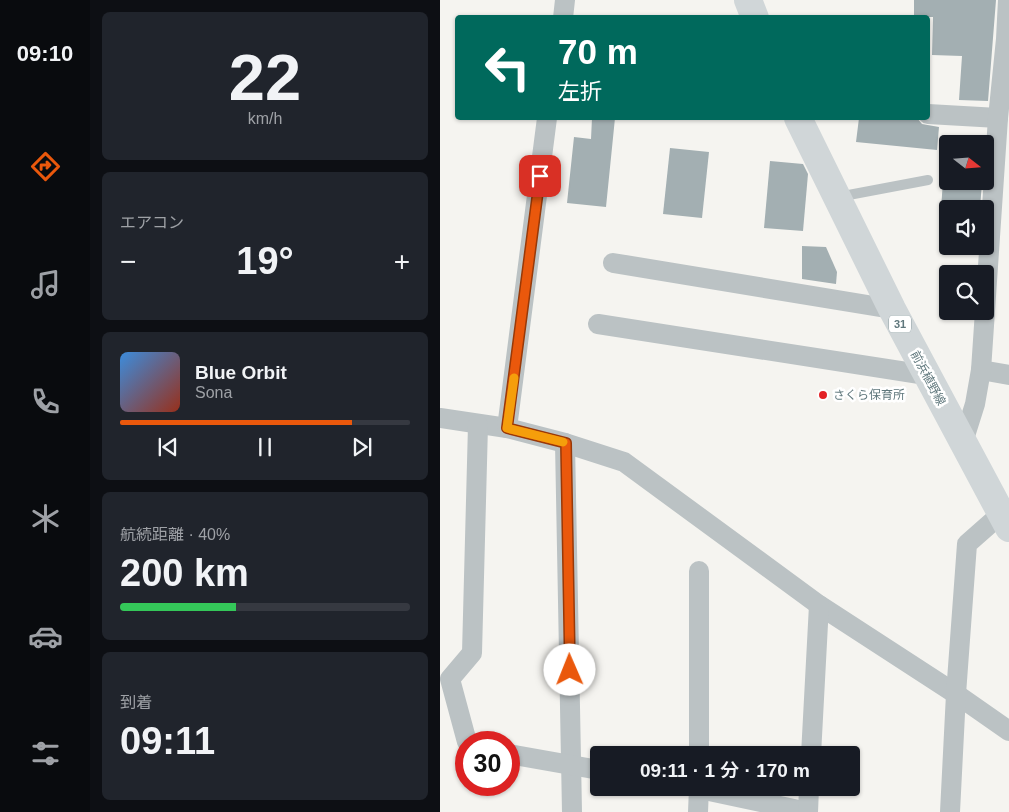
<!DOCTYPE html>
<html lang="ja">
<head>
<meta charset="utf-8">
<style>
	body { margin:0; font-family:Arial,"Noto Sans JP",sans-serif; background:#20242c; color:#f1f3f6; height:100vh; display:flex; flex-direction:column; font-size:19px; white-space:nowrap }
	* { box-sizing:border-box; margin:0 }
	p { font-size:16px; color:#9ea1a6 }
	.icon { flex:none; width:28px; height:28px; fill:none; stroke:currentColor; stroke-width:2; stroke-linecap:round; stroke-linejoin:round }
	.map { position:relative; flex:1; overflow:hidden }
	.sheet { display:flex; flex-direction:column; gap:12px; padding:12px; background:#0d0f14; width:350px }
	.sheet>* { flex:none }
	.guide { position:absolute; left:15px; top:15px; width:475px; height:105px; border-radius:5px; box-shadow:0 1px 4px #0004; background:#00695c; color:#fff; overflow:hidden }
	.needle { width:32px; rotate:107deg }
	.controls { position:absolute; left:499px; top:135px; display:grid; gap:10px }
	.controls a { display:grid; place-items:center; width:55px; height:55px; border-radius:5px; background:#171b24; box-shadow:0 1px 4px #0004; font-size:25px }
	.speed { position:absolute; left:15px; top:731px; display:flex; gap:10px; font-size:25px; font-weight:700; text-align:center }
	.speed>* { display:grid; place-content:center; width:65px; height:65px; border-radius:50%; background:#171b24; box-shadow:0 1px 4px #0004; line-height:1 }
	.speed .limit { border:8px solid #d22; background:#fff; color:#111 }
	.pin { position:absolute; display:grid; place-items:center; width:42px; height:42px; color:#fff; margin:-21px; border-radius:10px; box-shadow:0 2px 8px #0006 }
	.me { position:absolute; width:55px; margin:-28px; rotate:359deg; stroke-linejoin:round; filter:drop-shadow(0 0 4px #0008) }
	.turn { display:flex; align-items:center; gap:18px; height:105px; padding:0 20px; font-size:22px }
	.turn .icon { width:65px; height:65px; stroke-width:2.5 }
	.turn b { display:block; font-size:35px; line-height:42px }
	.big { font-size:38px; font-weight:600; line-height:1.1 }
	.sheet .card { flex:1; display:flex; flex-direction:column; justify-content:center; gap:8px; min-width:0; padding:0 18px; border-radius:8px; background:#20242c }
	.sheet .dial { align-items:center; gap:0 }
	.dial b { font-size:65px; line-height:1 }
	.song { display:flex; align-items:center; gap:15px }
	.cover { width:60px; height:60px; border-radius:8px; background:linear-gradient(135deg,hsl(210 70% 55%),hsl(10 70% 35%)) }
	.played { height:5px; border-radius:2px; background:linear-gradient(90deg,#ea580c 80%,#363941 80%) }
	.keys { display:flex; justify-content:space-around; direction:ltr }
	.heat { display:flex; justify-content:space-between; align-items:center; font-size:28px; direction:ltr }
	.charge { height:8px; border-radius:4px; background:linear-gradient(90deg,#34c759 40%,#363941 0) }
	.trip { position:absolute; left:150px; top:746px; width:270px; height:50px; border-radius:5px; background:#171b24; box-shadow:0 1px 4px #0004; font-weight:600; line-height:50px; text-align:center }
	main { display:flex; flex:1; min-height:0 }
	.menu { display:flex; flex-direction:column; width:90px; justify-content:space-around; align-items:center; background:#090b0e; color:#9ea1a6 }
	.menu .icon { width:35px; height:35px }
	.menu .current { color:#ea580c }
	.menu b { font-size:22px; color:#f1f3f6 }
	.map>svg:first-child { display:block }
	.building { fill:#a3afb2 }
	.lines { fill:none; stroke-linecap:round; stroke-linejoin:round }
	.lane { stroke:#bbc2c4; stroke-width:10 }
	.street { stroke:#bbc2c4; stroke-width:20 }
	.primary { stroke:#d0d6d8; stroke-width:28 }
	.route-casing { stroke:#983908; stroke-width:12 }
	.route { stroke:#ea580c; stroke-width:9 }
	.slow { stroke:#f59e0b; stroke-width:9 }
	.poi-dot { fill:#e32226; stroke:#fff; stroke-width:2 }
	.labels { text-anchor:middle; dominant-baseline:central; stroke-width:5; stroke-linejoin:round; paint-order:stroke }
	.shield { fill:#fff; stroke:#8fa0a3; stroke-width:1 }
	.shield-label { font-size:11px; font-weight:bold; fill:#5f777c }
	.street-label { font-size:12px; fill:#5f777c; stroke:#fff }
	.poi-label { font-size:12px; fill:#5f777c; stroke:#fff; text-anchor:start }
</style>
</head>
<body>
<main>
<nav class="menu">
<b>09:10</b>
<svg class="icon current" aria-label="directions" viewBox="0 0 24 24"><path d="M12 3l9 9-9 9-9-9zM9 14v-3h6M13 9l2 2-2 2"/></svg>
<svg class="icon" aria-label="music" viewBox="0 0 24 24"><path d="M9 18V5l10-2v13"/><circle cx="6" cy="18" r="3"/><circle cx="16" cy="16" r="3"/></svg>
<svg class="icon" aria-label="phone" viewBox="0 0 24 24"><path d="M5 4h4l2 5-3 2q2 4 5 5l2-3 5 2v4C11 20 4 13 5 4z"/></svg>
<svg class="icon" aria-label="climate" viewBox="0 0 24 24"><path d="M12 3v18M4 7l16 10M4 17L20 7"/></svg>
<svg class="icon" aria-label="car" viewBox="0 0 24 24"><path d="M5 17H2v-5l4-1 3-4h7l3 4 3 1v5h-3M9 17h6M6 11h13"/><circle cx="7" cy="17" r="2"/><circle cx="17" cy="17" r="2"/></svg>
<svg class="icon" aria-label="filters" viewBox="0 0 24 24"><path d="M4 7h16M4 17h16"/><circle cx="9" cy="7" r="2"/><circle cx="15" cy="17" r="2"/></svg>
</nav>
<section class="sheet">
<div class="card dial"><b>22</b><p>km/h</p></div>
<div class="card"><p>エアコン</p>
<div class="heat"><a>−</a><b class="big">19°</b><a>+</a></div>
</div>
<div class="card">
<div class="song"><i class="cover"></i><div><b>Blue Orbit</b><p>Sona</p></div></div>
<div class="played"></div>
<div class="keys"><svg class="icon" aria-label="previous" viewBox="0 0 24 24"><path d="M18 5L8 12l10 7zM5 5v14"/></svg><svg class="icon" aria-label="pause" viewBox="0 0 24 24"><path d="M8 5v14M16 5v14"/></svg><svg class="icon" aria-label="next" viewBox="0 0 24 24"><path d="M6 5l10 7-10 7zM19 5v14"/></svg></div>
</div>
<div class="card"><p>航続距離 · 40%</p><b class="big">200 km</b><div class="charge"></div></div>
<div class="card"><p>到着</p><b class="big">09:11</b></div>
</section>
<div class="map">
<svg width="569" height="812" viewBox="0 0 569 812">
	<rect width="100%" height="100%" fill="#f5f4f0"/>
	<!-- building -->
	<g class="building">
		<polygon points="474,0 556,0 548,101 519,100 522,56 492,55 493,17 474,17"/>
		<polygon points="152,118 175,118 166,207 127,203 134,137 151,139"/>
		<polygon points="419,118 477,118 482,124 499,127 497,150 416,142"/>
		<polygon points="230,148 269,152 262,218 223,214"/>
		<polygon points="330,161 363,164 368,174 363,231 324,228"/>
		<polygon points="503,181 542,181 540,209 501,209"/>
		<polygon points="362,246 386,247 397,272 396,284 362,279"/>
	</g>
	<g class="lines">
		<!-- lane -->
		<polyline class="lane" points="398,197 488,180"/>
		<!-- street -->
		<g class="street">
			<polyline points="123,18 125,0"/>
			<polyline points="488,114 558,118"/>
			<polyline points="173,263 452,309"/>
			<polyline points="158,324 486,375"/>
			<polyline points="541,370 569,375"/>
			<polyline points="0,418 67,428 125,443 184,462 379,605 516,694 569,731"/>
			<polyline points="67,428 107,118"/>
			<polyline points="523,442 535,404 541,370 558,118 566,39 568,0"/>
			<polyline points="125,443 132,812"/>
			<polyline points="259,571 259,755"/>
			<polyline points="27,742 10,679 32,653 38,425"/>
			<polyline points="69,754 159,770"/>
			<polyline points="371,755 379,605"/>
			<polyline points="255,788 368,812"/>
			<polyline points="258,812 259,788"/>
			<polyline points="368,812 369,788"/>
			<polyline points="510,812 516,694 527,544 561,514"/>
		</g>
		<!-- primary -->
		<g class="primary">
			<polyline points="308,0 315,18"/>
			<polyline points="358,118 452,309 569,528"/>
		</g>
	</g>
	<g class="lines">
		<!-- route casing -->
		<g class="route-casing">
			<polyline id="route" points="100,176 67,428 126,443 130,670"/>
		</g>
		<!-- route -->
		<use href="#route" class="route"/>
		<!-- slow -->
		<polyline class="slow" points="74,378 67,428 123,442"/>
	</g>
	<!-- markers -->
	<circle class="poi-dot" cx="383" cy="395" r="5"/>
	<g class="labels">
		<!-- shield labels -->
		<rect class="shield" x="449" y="315.5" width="22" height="17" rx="4"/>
		<g class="shield-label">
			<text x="460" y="324">31</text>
		</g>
		<!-- street labels -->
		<g class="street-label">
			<text transform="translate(488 378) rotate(62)">前浜植野線</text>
		</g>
		<!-- poi labels -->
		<g class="poi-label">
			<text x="393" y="395">さくら保育所</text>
		</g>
	</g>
</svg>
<div class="controls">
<a><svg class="needle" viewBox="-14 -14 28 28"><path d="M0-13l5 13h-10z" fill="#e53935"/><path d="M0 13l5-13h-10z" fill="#9ea1a6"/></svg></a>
<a><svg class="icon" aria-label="sound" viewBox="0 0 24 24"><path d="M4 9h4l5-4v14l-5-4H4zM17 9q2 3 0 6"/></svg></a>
<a><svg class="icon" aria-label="search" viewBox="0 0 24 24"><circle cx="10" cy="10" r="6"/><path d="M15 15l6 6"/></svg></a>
</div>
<div class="speed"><div class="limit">30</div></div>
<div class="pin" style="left:100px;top:176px;background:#d93025"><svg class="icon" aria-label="arrive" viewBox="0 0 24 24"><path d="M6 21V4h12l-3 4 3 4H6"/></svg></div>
<svg class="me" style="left:130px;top:670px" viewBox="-20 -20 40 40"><circle r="19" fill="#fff"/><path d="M0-13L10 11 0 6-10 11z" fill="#ea580c"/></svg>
<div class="trip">09:11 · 1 分 · 170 m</div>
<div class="guide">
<div class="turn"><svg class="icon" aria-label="left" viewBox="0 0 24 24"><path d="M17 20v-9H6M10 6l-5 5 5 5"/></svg><div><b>70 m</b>左折</div></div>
</div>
</div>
</main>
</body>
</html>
